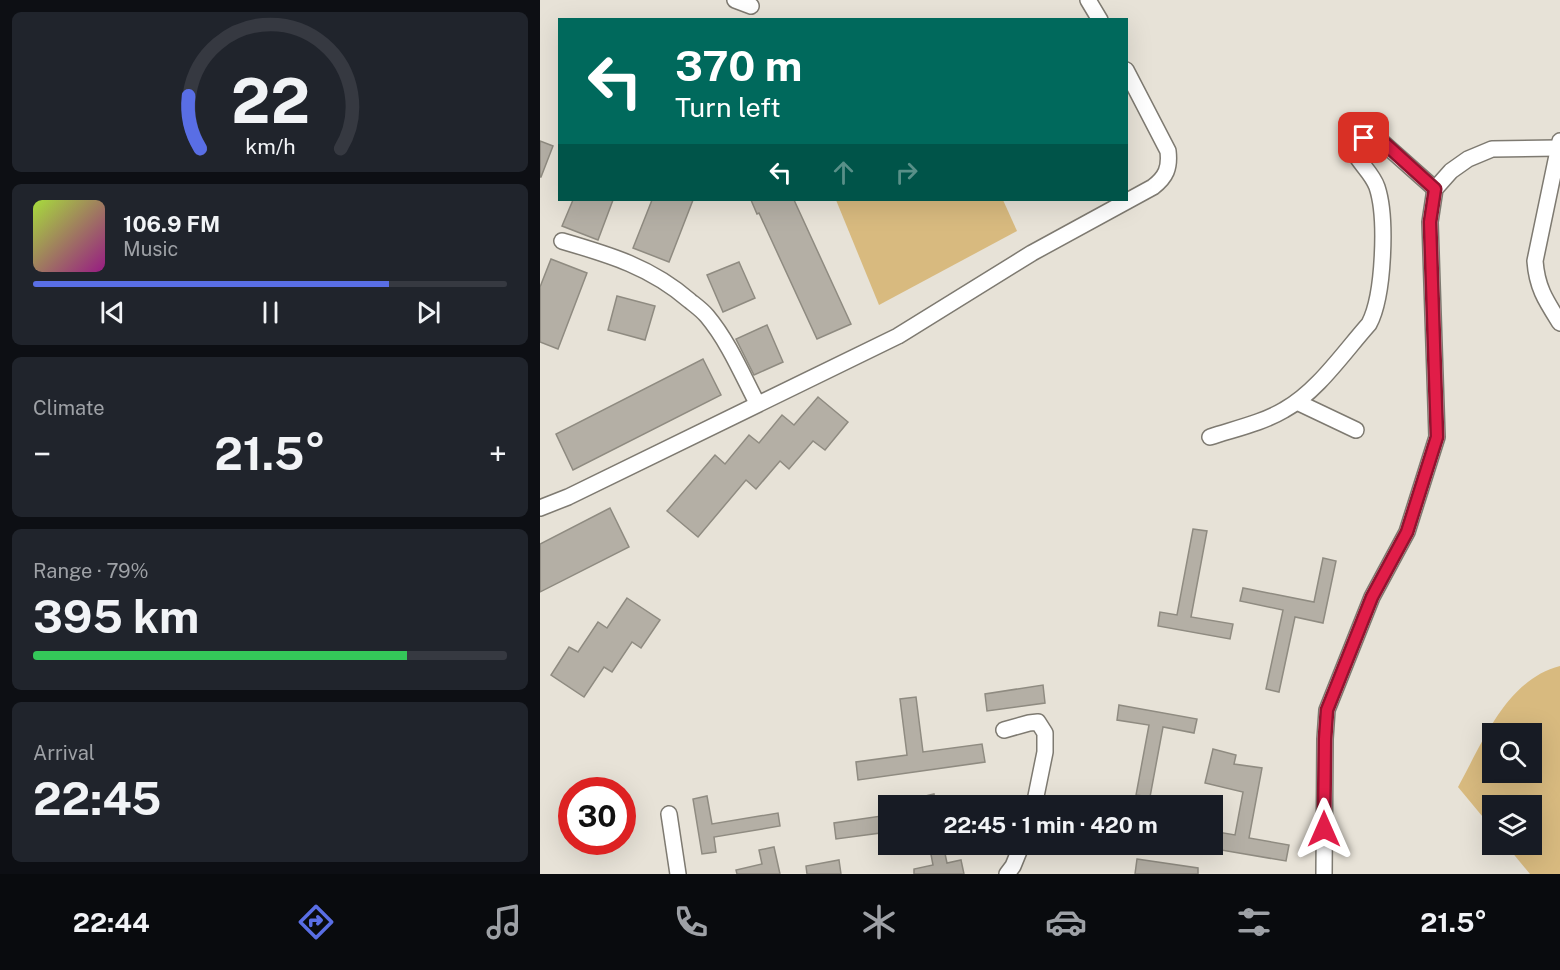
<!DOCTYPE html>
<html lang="en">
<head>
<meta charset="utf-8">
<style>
	body { margin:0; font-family:"Public Sans",sans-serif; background:#20242c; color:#f1f3f6; height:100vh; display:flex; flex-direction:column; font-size:22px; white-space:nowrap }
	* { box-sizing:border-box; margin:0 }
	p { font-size:20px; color:#9ea1a6 }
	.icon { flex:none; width:33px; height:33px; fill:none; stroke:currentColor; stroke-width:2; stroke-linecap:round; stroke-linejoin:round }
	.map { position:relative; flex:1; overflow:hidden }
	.details { display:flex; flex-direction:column; gap:12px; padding:12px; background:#0d0f14; width:540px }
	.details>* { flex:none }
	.banner { position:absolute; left:18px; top:18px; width:570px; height:183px; border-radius:0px; box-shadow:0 6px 24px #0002; background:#00695c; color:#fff; overflow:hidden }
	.buttons { position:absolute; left:942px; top:723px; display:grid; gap:12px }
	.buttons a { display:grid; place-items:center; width:60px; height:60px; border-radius:0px; background:#171b24; box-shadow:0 6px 24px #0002; font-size:30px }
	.speed { position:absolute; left:18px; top:777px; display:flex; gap:12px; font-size:30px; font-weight:700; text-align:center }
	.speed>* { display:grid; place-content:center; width:78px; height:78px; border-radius:50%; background:#171b24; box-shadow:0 6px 24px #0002; line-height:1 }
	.speed .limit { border:9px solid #d22; background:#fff; color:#111 }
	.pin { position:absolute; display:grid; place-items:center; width:51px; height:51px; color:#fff; margin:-26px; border-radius:12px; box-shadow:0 3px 9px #0006 }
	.me { position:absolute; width:66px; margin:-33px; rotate:0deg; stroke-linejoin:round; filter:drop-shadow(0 0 4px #0008) }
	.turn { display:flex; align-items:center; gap:21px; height:126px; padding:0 18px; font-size:27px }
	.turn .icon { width:78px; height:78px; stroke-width:2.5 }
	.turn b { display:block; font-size:42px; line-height:51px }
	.lanes { display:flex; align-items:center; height:57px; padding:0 18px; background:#0003; justify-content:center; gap:30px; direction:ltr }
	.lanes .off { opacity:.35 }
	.big { font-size:45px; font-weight:700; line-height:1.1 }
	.details .card { flex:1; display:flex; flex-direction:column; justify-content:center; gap:9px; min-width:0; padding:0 21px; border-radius:9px; background:#20242c }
	.details .dial { align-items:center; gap:0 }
	.dial svg { height:156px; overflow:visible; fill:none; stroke:#363941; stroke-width:7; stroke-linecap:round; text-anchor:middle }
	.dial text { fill:#f1f3f6; stroke:none }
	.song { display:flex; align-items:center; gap:18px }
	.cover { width:72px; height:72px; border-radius:9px; background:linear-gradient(135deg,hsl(80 70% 55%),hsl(310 70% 35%)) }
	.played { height:6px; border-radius:3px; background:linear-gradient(90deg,#596ee5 75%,#363941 75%) }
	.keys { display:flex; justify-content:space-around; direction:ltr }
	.heat { display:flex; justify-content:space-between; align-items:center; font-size:33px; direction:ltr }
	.charge { height:9px; border-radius:4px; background:linear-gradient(90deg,#34c759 79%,#363941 0) }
	.trip { position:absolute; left:338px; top:795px; width:345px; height:60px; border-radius:0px; background:#171b24; box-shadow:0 6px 24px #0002; font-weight:700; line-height:60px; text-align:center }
	.dock { display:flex; height:96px; justify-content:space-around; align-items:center; background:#090b0e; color:#9ea1a6 }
	.dock .icon { width:42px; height:42px }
	.dock .current { color:#596ee5 }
	.dock b { font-size:27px; color:#f1f3f6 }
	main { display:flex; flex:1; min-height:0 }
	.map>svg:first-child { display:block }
	.green { fill:#d8ba7f; fill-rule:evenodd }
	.building { fill:#b4afa5; stroke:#8f8b81; stroke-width:1.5 }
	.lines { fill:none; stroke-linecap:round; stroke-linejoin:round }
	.minor-casing { stroke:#7e7a71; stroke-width:18 }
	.minor { stroke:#fff; stroke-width:15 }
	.route-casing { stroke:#92132f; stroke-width:15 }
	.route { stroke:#e11d48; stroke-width:10 }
</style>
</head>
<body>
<main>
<section class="details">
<div class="card dial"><svg viewBox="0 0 100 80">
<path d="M14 69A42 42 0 1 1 86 69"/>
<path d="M14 69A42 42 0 0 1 8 42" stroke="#596ee5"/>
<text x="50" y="56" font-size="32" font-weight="700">22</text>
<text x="50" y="72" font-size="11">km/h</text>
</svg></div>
<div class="card">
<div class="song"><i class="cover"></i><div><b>106.9 FM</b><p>Music</p></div></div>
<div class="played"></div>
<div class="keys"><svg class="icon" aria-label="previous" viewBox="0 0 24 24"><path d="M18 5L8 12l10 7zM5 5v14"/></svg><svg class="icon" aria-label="pause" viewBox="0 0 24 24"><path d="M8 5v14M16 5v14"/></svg><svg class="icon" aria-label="next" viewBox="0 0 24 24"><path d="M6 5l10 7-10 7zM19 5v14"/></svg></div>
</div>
<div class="card"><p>Climate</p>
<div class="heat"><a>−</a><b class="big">21.5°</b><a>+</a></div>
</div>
<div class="card"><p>Range · 79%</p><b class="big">395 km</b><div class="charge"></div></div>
<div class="card"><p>Arrival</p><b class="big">22:45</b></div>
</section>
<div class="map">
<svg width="1020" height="874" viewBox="0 0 1020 874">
	<rect width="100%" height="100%" fill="#e7e2d7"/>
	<!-- green -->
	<g class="green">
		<polygon points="296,200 463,200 477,231 339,305"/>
		<path d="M1020,666V874H990L966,845L992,844V806H952V828L918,787C943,742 966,680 1020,666ZM952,734H992V772H952Z"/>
	</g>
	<!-- building -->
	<g class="building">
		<polygon points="0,141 13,146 1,177 0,177"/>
		<polygon points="33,200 73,200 58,240 22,226"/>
		<polygon points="112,200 153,200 129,262 93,248"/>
		<polygon points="211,200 254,200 311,324 277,339 219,213 217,214"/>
		<polygon points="11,259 47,273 18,349 0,342 0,287"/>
		<polygon points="199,262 215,298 183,312 167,275"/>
		<polygon points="77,296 115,306 105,340 68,330"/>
		<polygon points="227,325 243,362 214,375 196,339"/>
		<polygon points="163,359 181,395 33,470 16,434"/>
		<polygon points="278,397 308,422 285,450 273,441 249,469 240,461 216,489 206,480 158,537 127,511 175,455 185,464 209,435 219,443 242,415 254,425"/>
		<polygon points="70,508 89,547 0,592 0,544"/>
		<polygon points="653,529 667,531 651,617 693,624 690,639 618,626 620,612 637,615"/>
		<polygon points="783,558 796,561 783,623 755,617 739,692 726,689 743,610 700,601 703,588 774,602"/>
		<polygon points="87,598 120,620 101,648 92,642 72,672 64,667 44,697 11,675 29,647 38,652 58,622 67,628"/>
		<polygon points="503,685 505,703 447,711 445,694"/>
		<polygon points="376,697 383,752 442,744 445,762 318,780 316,762 367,755 360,699"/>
		<polygon points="579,705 657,719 654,733 623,727 610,797 596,795 609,725 577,720"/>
		<polygon points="673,749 696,755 694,764 722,768 709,838 749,845 746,861 675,849 678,832 695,835 703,792 665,783"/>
		<polygon points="394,794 396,806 383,806 381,797"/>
		<polygon points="167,796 172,824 238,813 240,826 174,837 176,852 162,854 153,799"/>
		<polygon points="348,815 348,832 296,839 294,823"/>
		<polygon points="389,844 403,844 407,863 421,860 424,874 374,874 374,869 393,865"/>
		<polygon points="234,847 240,874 197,874 196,870 222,864 219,850"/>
		<polygon points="597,859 658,868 658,874 595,874"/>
		<polygon points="299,860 301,874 267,874 266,866"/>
	</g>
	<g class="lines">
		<!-- minor casing -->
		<g class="minor-casing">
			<g id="minor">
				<polyline points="195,0 211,6"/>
				<polyline points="548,0 560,20"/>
				<path d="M1020,141L995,261C997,288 1006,301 1020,323"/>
				<path d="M22,241C70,255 111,267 150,301C155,305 162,310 167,316C188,341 202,374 217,403"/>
				<polyline points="757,402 816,430"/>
				<path d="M670,437C694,429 722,423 744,410C777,392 804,352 829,324C844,296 847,217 837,187C832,173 820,164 814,152L815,143L824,138L841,141L895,189"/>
				<path d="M0,508L28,497L358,336L492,253L613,187C626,177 630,168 628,151L586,70"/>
				<polyline points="464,730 489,723 498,722 505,733 505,752 494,806"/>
				<polyline points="129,814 138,874"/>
				<polyline points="467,874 473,866 482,844"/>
				<polyline points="784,874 785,739 787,710 832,597 867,532 897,437 890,222 895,189 911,171 928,159 952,149 1018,148"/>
			</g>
		</g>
		<!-- minor -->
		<use href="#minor" class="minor"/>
	</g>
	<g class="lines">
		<!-- route casing -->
		<g class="route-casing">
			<polyline id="route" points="784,829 785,739 787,710 832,597 867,532 897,437 890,222 895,189 842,141 824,138"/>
		</g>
		<!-- route -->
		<use href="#route" class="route"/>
	</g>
</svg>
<div class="buttons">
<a><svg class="icon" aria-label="search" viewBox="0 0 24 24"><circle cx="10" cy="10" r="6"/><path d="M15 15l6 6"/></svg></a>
<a><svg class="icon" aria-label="layers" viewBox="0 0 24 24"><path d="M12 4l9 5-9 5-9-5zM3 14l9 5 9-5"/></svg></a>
</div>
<div class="speed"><div class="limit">30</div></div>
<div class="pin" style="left:824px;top:138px;background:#d93025"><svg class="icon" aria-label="arrive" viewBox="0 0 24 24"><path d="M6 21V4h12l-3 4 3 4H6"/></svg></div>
<svg class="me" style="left:784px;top:829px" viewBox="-20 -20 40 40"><path d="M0-17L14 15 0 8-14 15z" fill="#e11d48" stroke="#fff" stroke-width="4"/></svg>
<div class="trip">22:45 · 1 min · 420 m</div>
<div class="banner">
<div class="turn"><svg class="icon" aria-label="left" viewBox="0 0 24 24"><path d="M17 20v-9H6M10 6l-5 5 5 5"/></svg><div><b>370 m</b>Turn left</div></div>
<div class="lanes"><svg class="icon" aria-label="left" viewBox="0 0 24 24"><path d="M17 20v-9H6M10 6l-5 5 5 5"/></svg><svg class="icon off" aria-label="ahead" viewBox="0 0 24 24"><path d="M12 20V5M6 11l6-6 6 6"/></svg><svg class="icon off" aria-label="right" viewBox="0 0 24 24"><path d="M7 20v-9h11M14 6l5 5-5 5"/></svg></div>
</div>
</div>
</main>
<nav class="dock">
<b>22:44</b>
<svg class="icon current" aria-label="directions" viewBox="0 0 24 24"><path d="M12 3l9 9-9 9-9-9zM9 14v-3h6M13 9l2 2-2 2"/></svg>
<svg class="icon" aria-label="music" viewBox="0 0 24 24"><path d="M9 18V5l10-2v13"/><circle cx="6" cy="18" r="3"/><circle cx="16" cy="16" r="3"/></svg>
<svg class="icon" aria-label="phone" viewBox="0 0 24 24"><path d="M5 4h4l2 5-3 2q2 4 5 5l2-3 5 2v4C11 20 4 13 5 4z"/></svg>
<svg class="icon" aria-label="climate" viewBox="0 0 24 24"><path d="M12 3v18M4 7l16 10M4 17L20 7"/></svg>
<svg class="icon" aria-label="car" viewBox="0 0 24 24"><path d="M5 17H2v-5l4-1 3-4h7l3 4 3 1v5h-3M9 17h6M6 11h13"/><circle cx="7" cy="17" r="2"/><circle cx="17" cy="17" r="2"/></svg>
<svg class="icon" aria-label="filters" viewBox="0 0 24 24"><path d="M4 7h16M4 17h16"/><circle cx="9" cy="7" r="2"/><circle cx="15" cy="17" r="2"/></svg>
<b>21.5°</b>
</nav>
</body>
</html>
